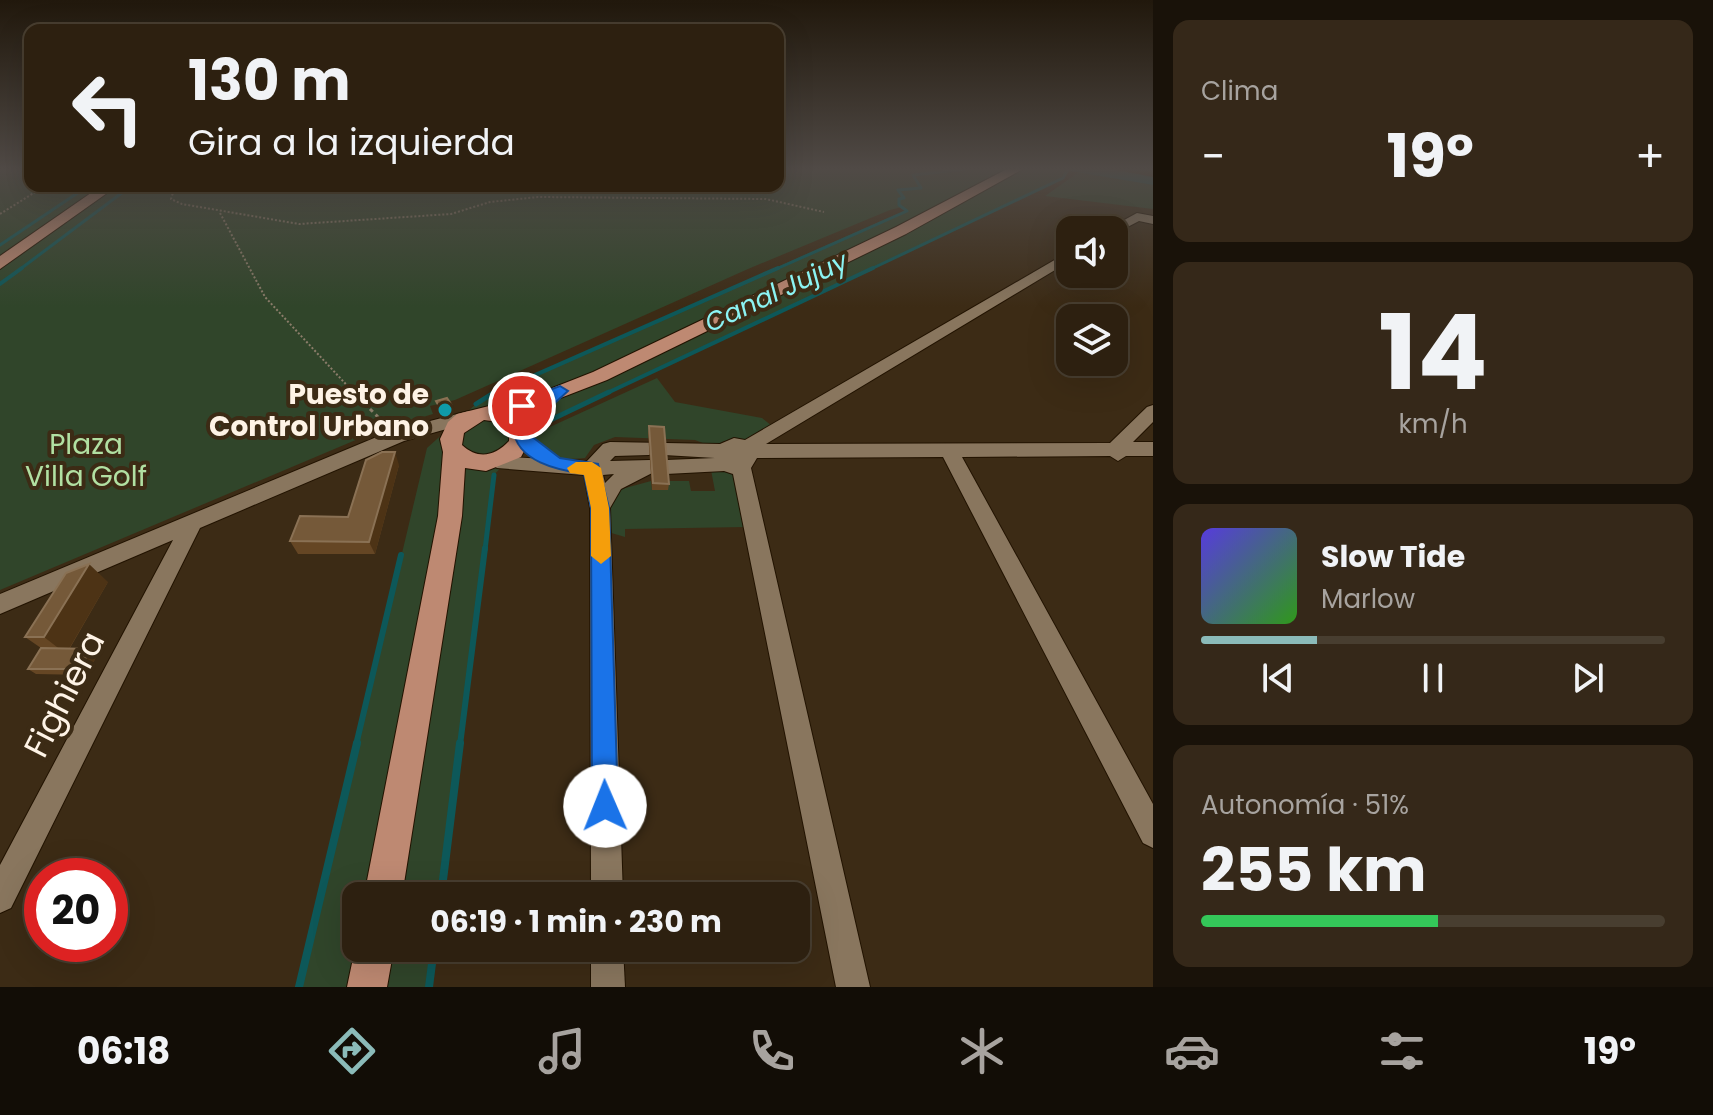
<!DOCTYPE html>
<html lang="es">
<head>
<meta charset="utf-8">
<style>
	body { margin:0; font-family:Poppins,sans-serif; background:#352819; color:#f1f3f6; height:100vh; display:flex; flex-direction:column; font-size:30px; white-space:nowrap }
	* { box-sizing:border-box; margin:0 }
	p { font-size:26px; color:#a7a39f }
	.icon { flex:none; width:44px; height:44px; fill:none; stroke:currentColor; stroke-width:2; stroke-linecap:round; stroke-linejoin:round }
	.map { position:relative; flex:1; overflow:hidden }
	.details { display:flex; flex-direction:column; gap:20px; padding:20px; background:#191209; width:560px }
	.details>* { flex:none }
	.guide { position:absolute; left:24px; top:24px; width:760px; height:168px; border-radius:16px; box-shadow:0 8px 32px #0002,0 0 0 2px #483e30; background:#2d2010; color:#f1f3f6; overflow:hidden }
	.buttons { position:absolute; left:1056px; top:216px; display:grid; gap:16px }
	.buttons a { display:grid; place-items:center; width:72px; height:72px; border-radius:16px; background:#2d2010; box-shadow:0 8px 32px #0002,0 0 0 2px #483e30; font-size:40px }
	.speed { position:absolute; left:24px; top:858px; display:flex; gap:16px; font-size:40px; font-weight:700; text-align:center }
	.speed>* { display:grid; place-content:center; width:104px; height:104px; border-radius:50%; background:#2d2010; box-shadow:0 8px 32px #0002,0 0 0 2px #483e30; line-height:1 }
	.speed .limit { border:12px solid #d22; background:#fff; color:#111 }
	.pin { position:absolute; display:grid; place-items:center; width:68px; height:68px; color:#fff; margin:-34px; border:4px solid #fff; border-radius:50%; box-shadow:0 2px 8px #0007 }
	.me { position:absolute; width:88px; margin:-44px; rotate:359deg; stroke-linejoin:round; filter:drop-shadow(0 0 6px #0008) }
	.turn { display:flex; align-items:center; gap:28px; height:168px; padding:0 32px; font-size:36px }
	.turn .icon { width:104px; height:104px; stroke-width:2.5 }
	.turn b { display:block; font-size:56px; line-height:68px }
	.big { font-size:60px; font-weight:700; line-height:1.1 }
	.details .tile { flex:1; display:flex; flex-direction:column; justify-content:center; gap:12px; min-width:0; padding:0 28px; border-radius:16px; background:#352819 }
	.details .dial { align-items:center; gap:0 }
	.dial b { font-size:104px; line-height:1 }
	.song { display:flex; align-items:center; gap:24px }
	.cover { width:96px; height:96px; border-radius:12px; background:linear-gradient(135deg,hsl(250 70% 55%),hsl(110 70% 35%)) }
	.played { height:8px; border-radius:4px; background:linear-gradient(90deg,#8bbbb9 25%,#483e30 25%) }
	.keys { display:flex; justify-content:space-around; direction:ltr }
	.heat { display:flex; justify-content:space-between; align-items:center; font-size:44px; direction:ltr }
	.charge { height:12px; border-radius:6px; background:linear-gradient(90deg,#34c759 51%,#483e30 0) }
	.trip { position:absolute; left:342px; top:882px; width:468px; height:80px; border-radius:16px; background:#2d2010; box-shadow:0 8px 32px #0002,0 0 0 2px #483e30; font-weight:700; line-height:80px; text-align:center }
	.menu { display:flex; height:128px; justify-content:space-around; align-items:center; background:#120d06; color:#a7a39f }
	.menu .icon { width:56px; height:56px }
	.menu .selected { color:#8bbbb9 }
	.menu b { font-size:36px; color:#f1f3f6 }
	main { display:flex; flex:1; min-height:0 }
	.map>svg:first-child { display:block }
	.green { fill:#30452a }
	.water { fill:#0d5859 }
	.lines { fill:none; stroke-linecap:round; stroke-linejoin:round }
	.stream-far4 { stroke:#0d5859; stroke-width:3 }
	.stream-far3 { stroke:#0d5859; stroke-width:4 }
	.stream-far2 { stroke:#0d5859; stroke-width:5 }
	.stream-far1 { stroke:#0d5859; stroke-width:6 }
	.stream { stroke:#0d5859; stroke-width:8 }
	.minor-casing { stroke:#221300; stroke-width:2 }
	.major-casing { stroke:#221300; stroke-width:2 }
	.path-far1 { stroke:#8b7d6a; stroke-width:2; stroke-dasharray:2 2; stroke-linecap:butt }
	.path { stroke:#8b7d6a; stroke-width:3; stroke-dasharray:4 4; stroke-linecap:butt }
	.minor { fill:#89765e; fill-rule:evenodd }
	.major { fill:#be8972; fill-rule:evenodd }
	.wall { fill:#654624 }
	.shaded-wall { fill:#4d3315 }
	.building { fill:#755939; stroke:#8a7154; stroke-width:2 }
	.route { fill:#1a73e8; stroke:#114b97; stroke-width:2 }
	.slow { fill:#f59e0b }
	.culture-dot { fill:#0f9aa8; stroke:#3c2b15; stroke-width:3 }
	.labels { text-anchor:middle; dominant-baseline:central; stroke-width:8; stroke-linejoin:round; paint-order:stroke }
	.far-water-label { font-size:26px; font-style:italic; fill:#8bf3f3; stroke:#3c2b15 }
	.poi-label { font-size:28px; font-weight:bold; fill:#fef3e6; stroke:#3c2b15; text-anchor:end }
	.park-label { font-size:28px; fill:#b1e0a2; stroke:#3c2b15 }
	.near-street-label { font-size:34px; fill:#fef3e6; stroke:#3c2b15 }
</style>
</head>
<body>
<main>
<div class="map">
<svg width="1153" height="987" viewBox="0 0 1153 987">
	<rect width="100%" height="100%" fill="#3c2b15"/>
	<!-- green -->
	<g class="green">
		<polygon points="0,169 30,169 30,186 778,186 778,169 1068,170 1063,178 540,425 494,475 441,896 356,896 356,948 434,948 429,987 299,987 427,448 476,404 497,391 906,210 902,207 890,210 748,269 455,400 430,406 433,414 377,431 0,590"/>
		<polygon points="1079,172 1153,185 1153,209 1045,196"/>
		<path d="M657,378L675,402L762,418L772,426L747,441H724L713,447L695,440L615,437L594,445L585,458C566,460 542,459 535,437L541,431Z"/>
		<polygon points="714,468 735,474 746,527 625,529 625,537 608,532 609,505 618,490 651,481 652,490 667,481 689,481 691,491 715,491 711,470"/>
	</g>
	<!-- water -->
	<polygon class="water" points="1059,169 1111,169 1153,177 1153,185"/>
	<g class="lines">
		<!-- stream-far4 -->
		<g class="stream-far4">
			<polyline points="0,245 88,186"/>
			<polyline points="19,270 131,186"/>
			<polyline points="774,270 907,211 899,205 899,199 904,198 898,190 921,188 913,175 965,169"/>
			<polyline points="869,270 1063,178 1068,169"/>
		</g>
		<!-- stream-far3 -->
		<g class="stream-far3">
			<polyline points="0,284 22,268"/>
			<polyline points="492,394 778,268"/>
			<polyline points="605,394 873,268"/>
		</g>
		<!-- stream-far2 -->
		<g class="stream-far2">
			<polyline points="476,404 495,392"/>
			<polyline points="540,425 609,392"/>
			<polyline points="485,550 494,475"/>
		</g>
		<!-- stream-far1 -->
		<g class="stream-far1">
			<polyline points="356,745 401,555"/>
			<polyline points="460,745 485,548"/>
		</g>
		<!-- stream -->
		<g class="stream">
			<polyline points="441,896 460,743"/>
			<polyline points="299,987 357,743"/>
			<polyline points="429,987 434,948"/>
		</g>
		<!-- minor casing -->
		<g class="minor-casing">
			<g id="minor">
				<polygon points="1137,213 1153,216 1153,224 1139,221 1116,233 1106,230"/>
				<path d="M1070,251V261L766,444L1110,443L1147,407L1153,405V422L1133,442H1153V456H1126L1118,461L1110,456L962,457L1153,804V848L1143,843L943,457L757,458L751,468L870,987H836L733,474L724,471L666,474L658,470L621,489L610,508L623,896H591L590,508L584,475L497,468L487,461L490,456L587,461L603,444L610,442L720,444L734,438L745,440ZM656,451L664,455L715,458L666,460L658,464L650,460L610,461L615,456L649,455ZM614,474L605,483L603,475Z"/>
				<polygon points="469,411 475,413 478,417 475,421 404,441 200,528 11,908 0,913 0,865 173,540 0,614 0,594 391,431"/>
				<polygon points="591,948 623,948 625,987 591,987"/>
			</g>
		</g>
		<!-- major casing -->
		<g class="major-casing">
			<g id="major">
				<path d="M1007,169H1023L906,234L607,380L519,414L532,436L521,457L486,471L465,468L462,516L402,896H364L438,516L443,452L440,439L448,422L457,414L537,394L593,372L896,227ZM484,420L498,422L509,429V441C495,456 478,460 462,445L464,433Z"/>
				<polygon points="101,186 117,186 0,269 0,256"/>
				<polygon points="356,944 356,948 394,948 387,987 347,987"/>
			</g>
		</g>
		<!-- path-far1 -->
		<g class="path-far1">
			<polyline points="175,186 171,199 182,204 299,224 451,214 490,202 538,197 766,199 824,212"/>
			<polyline points="220,213 265,297 355,394"/>
			<polyline points="0,214 45,186"/>
		</g>
		<!-- path -->
		<polyline class="path" points="353,392 386,425"/>
		<!-- minor -->
		<use href="#minor" class="minor"/>
		<!-- major -->
		<use href="#major" class="major"/>
	</g>
	<!-- wall -->
	<g class="wall">
		<polygon points="649,426 669,484 668,490 652,490 648,433"/>
		<polygon points="399,465 375,554 298,554 290,541 348,517"/>
		<polygon points="108,582 70,648 91,649 98,654 86,675 36,674 28,669 41,648 25,637"/>
	</g>
	<!-- shaded-wall -->
	<g class="shaded-wall">
		<polygon points="451,404 452,411 442,415 440,408"/>
		<polygon points="395,452 399,465 375,554 369,542"/>
		<polygon points="89,564 108,582 66,654 44,637"/>
		<polygon points="91,649 98,654 86,675 79,669"/>
	</g>
	<!-- building -->
	<g class="building">
		<polygon points="447,398 451,404 440,408 436,401"/>
		<polygon points="649,426 664,427 669,484 653,483"/>
		<polygon points="382,452 395,452 369,542 290,541 300,516 348,517 366,460"/>
		<polygon points="89,564 44,637 25,637 66,573"/>
		<polygon points="41,648 91,649 79,669 28,669"/>
	</g>
	<!-- sky -->
	<linearGradient id="sky" x2="0" y2="1"><stop stop-color="#21180c"/><stop offset="0.55" stop-color="#504a46"/><stop offset="1" stop-color="#504a46" stop-opacity="0"/></linearGradient>
	<rect width="1153" height="307" fill="url(#sky)"/>
	<!-- route -->
	<path class="route" d="M560,386L568,391L533,423L530,435L560,458L598,464L609,508L618,806L614,816L605,819L596,816L592,806L591,508L584,474C558,470 517,462 513,429L528,409H517V402Z"/>
	<!-- slow -->
	<polygon class="slow" points="592,462 601,468 609,508 611,556 601,564 591,556 591,508 584,475 570,473 567,468 576,462"/>
	<!-- markers -->
	<circle class="culture-dot" cx="445" cy="410" r="8"/>
	<g class="labels">
		<!-- far-water labels -->
		<g class="far-water-label">
			<text transform="translate(776 292) rotate(-25)">Canal Jujuy</text>
		</g>
		<!-- poi labels -->
		<g class="poi-label">
			<text x="429" y="394">Puesto de<tspan x="429" dy="32">Control Urbano</tspan></text>
		</g>
		<!-- park labels -->
		<g class="park-label">
			<text x="86" y="444">Plaza<tspan x="86" dy="32">Villa Golf</tspan></text>
		</g>
		<!-- near-street labels -->
		<g class="near-street-label">
			<text transform="translate(64 694) rotate(-63)">Fighiera</text>
		</g>
	</g>
</svg>
<div class="buttons">
<a><svg class="icon" aria-label="sound" viewBox="0 0 24 24"><path d="M4 9h4l5-4v14l-5-4H4zM17 9q2 3 0 6"/></svg></a>
<a><svg class="icon" aria-label="layers" viewBox="0 0 24 24"><path d="M12 4l9 5-9 5-9-5zM3 14l9 5 9-5"/></svg></a>
</div>
<div class="speed"><div class="limit">20</div></div>
<div class="pin" style="left:522px;top:406px;background:#d93025"><svg class="icon" aria-label="arrive" viewBox="0 0 24 24"><path d="M6 21V4h12l-3 4 3 4H6"/></svg></div>
<svg class="me" style="left:605px;top:806px" viewBox="-20 -20 40 40"><circle r="19" fill="#fff"/><path d="M0-13L10 11 0 6-10 11z" fill="#1a73e8"/></svg>
<div class="trip">06:19 · 1 min · 230 m</div>
<div class="guide">
<div class="turn"><svg class="icon" aria-label="left" viewBox="0 0 24 24"><path d="M17 20v-9H6M10 6l-5 5 5 5"/></svg><div><b>130 m</b>Gira a la izquierda</div></div>
</div>
</div>
<section class="details">
<div class="tile"><p>Clima</p>
<div class="heat"><a>−</a><b class="big">19°</b><a>+</a></div>
</div>
<div class="tile dial"><b>14</b><p>km/h</p></div>
<div class="tile">
<div class="song"><i class="cover"></i><div><b>Slow Tide</b><p>Marlow</p></div></div>
<div class="played"></div>
<div class="keys"><svg class="icon" aria-label="previous" viewBox="0 0 24 24"><path d="M18 5L8 12l10 7zM5 5v14"/></svg><svg class="icon" aria-label="pause" viewBox="0 0 24 24"><path d="M8 5v14M16 5v14"/></svg><svg class="icon" aria-label="next" viewBox="0 0 24 24"><path d="M6 5l10 7-10 7zM19 5v14"/></svg></div>
</div>
<div class="tile"><p>Autonomía · 51%</p><b class="big">255 km</b><div class="charge"></div></div>
</section>
</main>
<nav class="menu">
<b>06:18</b>
<svg class="icon selected" aria-label="directions" viewBox="0 0 24 24"><path d="M12 3l9 9-9 9-9-9zM9 14v-3h6M13 9l2 2-2 2"/></svg>
<svg class="icon" aria-label="music" viewBox="0 0 24 24"><path d="M9 18V5l10-2v13"/><circle cx="6" cy="18" r="3"/><circle cx="16" cy="16" r="3"/></svg>
<svg class="icon" aria-label="phone" viewBox="0 0 24 24"><path d="M5 4h4l2 5-3 2q2 4 5 5l2-3 5 2v4C11 20 4 13 5 4z"/></svg>
<svg class="icon" aria-label="climate" viewBox="0 0 24 24"><path d="M12 3v18M4 7l16 10M4 17L20 7"/></svg>
<svg class="icon" aria-label="car" viewBox="0 0 24 24"><path d="M5 17H2v-5l4-1 3-4h7l3 4 3 1v5h-3M9 17h6M6 11h13"/><circle cx="7" cy="17" r="2"/><circle cx="17" cy="17" r="2"/></svg>
<svg class="icon" aria-label="filters" viewBox="0 0 24 24"><path d="M4 7h16M4 17h16"/><circle cx="9" cy="7" r="2"/><circle cx="15" cy="17" r="2"/></svg>
<b>19°</b>
</nav>
</body>
</html>
